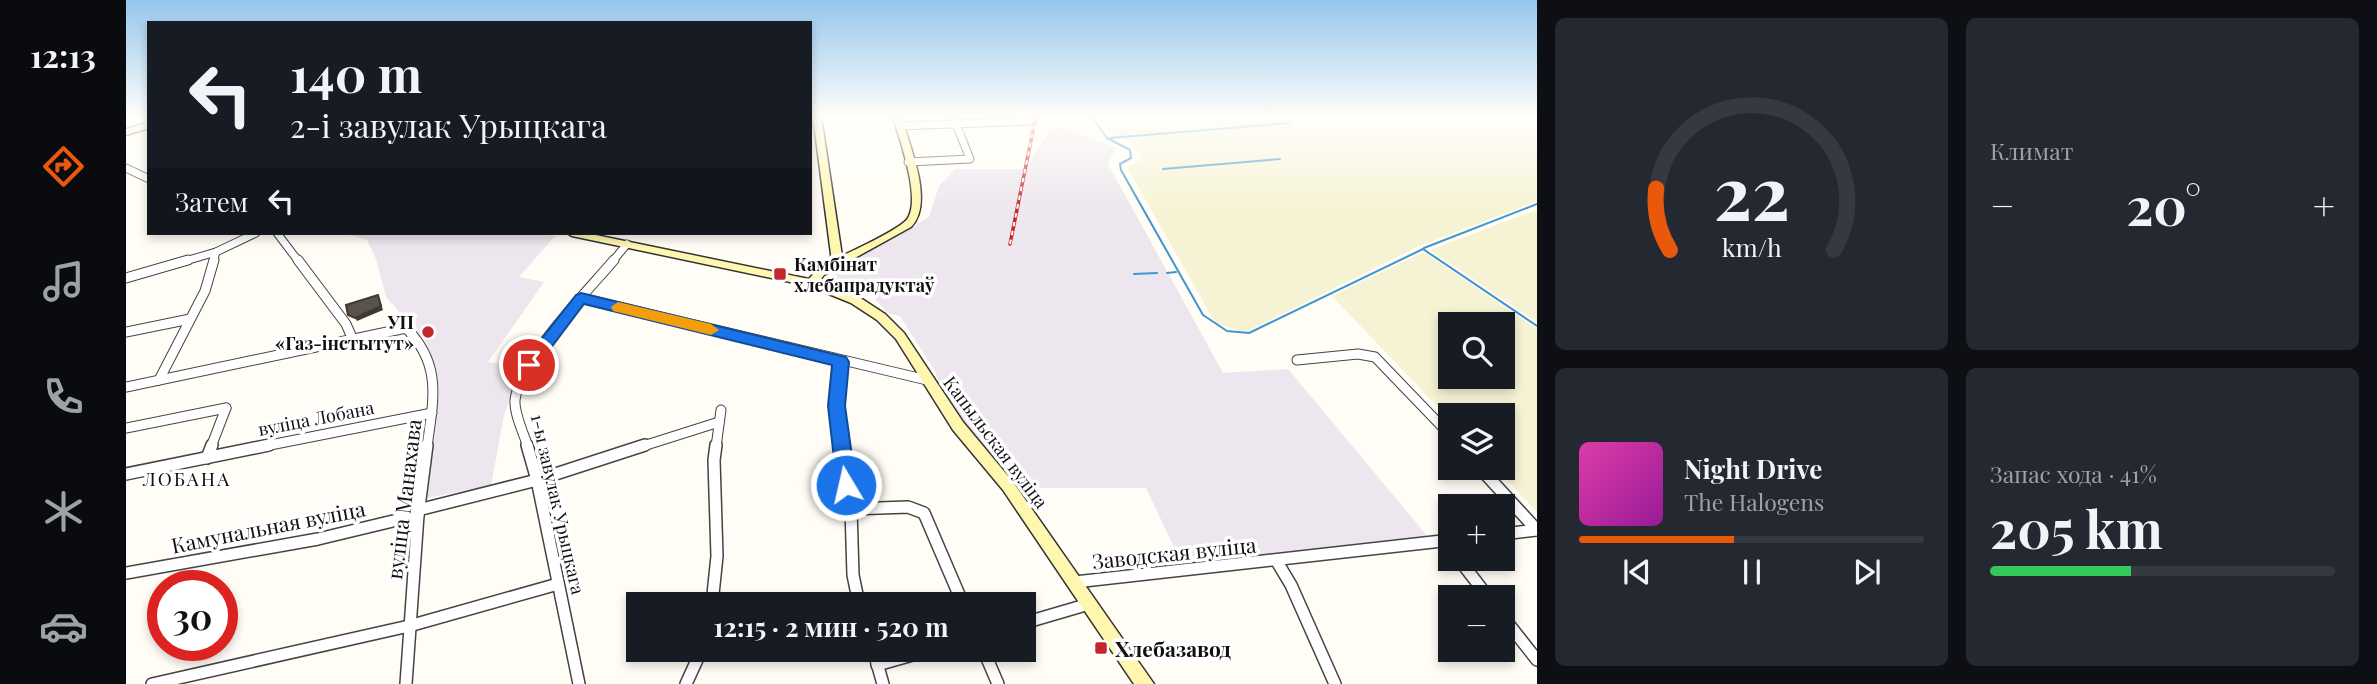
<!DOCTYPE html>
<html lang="ru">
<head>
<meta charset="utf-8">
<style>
	body { margin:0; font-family:"Playfair Display",serif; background:#242831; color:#f1f3f6; height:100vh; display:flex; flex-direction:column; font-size:26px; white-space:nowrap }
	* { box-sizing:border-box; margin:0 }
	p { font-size:23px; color:#9ea1a6 }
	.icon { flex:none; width:38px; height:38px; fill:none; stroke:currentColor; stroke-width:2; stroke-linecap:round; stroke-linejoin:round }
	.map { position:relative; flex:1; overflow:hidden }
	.panel { display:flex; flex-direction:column; gap:18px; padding:18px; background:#0d0f14; width:840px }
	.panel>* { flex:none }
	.guide { position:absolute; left:21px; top:21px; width:665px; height:214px; border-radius:0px; box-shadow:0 4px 10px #0003; background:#171b24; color:#f1f3f6; overflow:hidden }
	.tools { position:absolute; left:1312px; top:312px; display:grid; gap:14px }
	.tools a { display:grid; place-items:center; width:77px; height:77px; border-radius:0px; background:#171b24; box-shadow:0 4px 10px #0003; font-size:35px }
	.speed { position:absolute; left:21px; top:570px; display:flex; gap:14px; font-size:35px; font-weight:700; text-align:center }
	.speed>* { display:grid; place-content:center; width:91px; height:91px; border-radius:50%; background:#171b24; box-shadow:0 4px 10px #0003; line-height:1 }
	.speed .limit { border:10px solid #d22; background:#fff; color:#111 }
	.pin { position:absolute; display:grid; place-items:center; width:60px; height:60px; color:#fff; margin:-30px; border:4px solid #fff; border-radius:50%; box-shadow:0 2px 7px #0007 }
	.me { position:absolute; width:77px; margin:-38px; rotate:351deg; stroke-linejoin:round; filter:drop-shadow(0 0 5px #0008) }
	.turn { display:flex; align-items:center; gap:24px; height:147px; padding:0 28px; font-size:32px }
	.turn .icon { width:91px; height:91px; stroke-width:2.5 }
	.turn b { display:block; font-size:49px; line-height:60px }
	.then { display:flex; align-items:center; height:66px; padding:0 28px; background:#0003; gap:14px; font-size:26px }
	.big { font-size:52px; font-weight:700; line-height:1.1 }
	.panel .widget { flex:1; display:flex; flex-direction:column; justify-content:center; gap:10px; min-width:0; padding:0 24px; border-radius:10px; background:#242831 }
	.panel .dial { align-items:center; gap:0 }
	.dial svg { height:182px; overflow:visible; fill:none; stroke:#363941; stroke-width:7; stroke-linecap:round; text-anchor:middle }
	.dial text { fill:#f1f3f6; stroke:none }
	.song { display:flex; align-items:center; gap:21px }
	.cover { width:84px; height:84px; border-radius:10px; background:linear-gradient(135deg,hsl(320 70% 55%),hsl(300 70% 35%)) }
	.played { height:7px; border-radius:4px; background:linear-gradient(90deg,#ea580c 45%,#363941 45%) }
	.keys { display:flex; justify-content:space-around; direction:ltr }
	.heat { display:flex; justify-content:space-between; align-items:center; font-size:38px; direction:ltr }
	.charge { height:10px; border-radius:5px; background:linear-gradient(90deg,#34c759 41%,#363941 0) }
	.panel .tiles { flex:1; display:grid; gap:18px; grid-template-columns:repeat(2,1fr) }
	.trip { position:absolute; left:500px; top:592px; width:410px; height:70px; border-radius:0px; background:#171b24; box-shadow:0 4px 10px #0003; font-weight:700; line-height:70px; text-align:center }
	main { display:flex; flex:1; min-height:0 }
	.tab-bar { display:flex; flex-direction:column; width:126px; justify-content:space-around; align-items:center; background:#090b0e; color:#9ea1a6 }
	.tab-bar .icon { width:49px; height:49px }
	.tab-bar .current { color:#ea580c }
	.tab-bar b { font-size:32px; color:#f1f3f6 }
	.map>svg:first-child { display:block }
	.industrial { fill:#eee6ef }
	.farmland { fill:#f6f3d4; fill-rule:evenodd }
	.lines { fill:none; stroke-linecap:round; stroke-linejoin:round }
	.stream { stroke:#3f96cf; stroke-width:2 }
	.street-far2-casing { stroke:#444; stroke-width:9 }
	.street-far1-casing { stroke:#444; stroke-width:11 }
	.street-casing { stroke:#444; stroke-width:14 }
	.secondary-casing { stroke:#333; stroke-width:3 }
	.street-far2 { stroke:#fff; stroke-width:7 }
	.street-far1 { stroke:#fff; stroke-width:9 }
	.street { stroke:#fff; stroke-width:11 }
	.secondary { fill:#fff6b0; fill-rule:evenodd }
	.rail-casing { stroke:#c4262e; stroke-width:3.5 }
	.rail { stroke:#fff; stroke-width:2; stroke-dasharray:4.5; stroke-linecap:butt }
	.shaded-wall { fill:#3f3936 }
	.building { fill:#5a524d; stroke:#3f3936; stroke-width:2 }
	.route { fill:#1a73e8; stroke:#114b97; stroke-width:2 }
	.slow { fill:#f59e0b }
	.poi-dot { fill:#c4262e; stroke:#fff; stroke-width:2.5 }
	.labels { text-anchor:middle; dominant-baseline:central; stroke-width:7; stroke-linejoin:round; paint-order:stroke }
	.poi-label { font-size:18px; font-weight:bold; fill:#111; stroke:#fff; text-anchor:start }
	.street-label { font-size:18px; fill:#111; stroke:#fff }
	.neighbourhood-label { font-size:19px; letter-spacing:2px; fill:#111; stroke:#fff }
	.near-street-label { font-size:21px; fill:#111; stroke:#fff }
	.near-poi-label { font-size:21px; font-weight:bold; fill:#111; stroke:#fff; text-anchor:start }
</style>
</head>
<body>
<main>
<nav class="tab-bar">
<b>12:13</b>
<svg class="icon current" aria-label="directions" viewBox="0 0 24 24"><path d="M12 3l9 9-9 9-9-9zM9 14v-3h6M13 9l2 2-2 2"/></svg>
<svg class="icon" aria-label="music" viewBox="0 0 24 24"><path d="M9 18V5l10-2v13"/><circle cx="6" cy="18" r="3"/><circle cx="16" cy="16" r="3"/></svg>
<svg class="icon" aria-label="phone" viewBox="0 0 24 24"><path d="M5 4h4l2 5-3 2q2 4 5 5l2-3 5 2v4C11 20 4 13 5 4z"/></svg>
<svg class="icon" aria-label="climate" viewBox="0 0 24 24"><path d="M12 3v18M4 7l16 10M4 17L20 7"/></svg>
<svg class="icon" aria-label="car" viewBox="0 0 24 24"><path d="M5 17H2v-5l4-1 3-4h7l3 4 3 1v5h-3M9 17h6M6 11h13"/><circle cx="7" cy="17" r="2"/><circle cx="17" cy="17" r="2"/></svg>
</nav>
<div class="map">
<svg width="1411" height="684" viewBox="0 0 1411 684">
	<rect width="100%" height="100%" fill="#fffdf5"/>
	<!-- industrial -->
	<g class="industrial">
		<polygon points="928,124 990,148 982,164 1097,373 1162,369 1302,537 1056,564 1020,488 915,488 891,480 833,416 815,389 809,371 774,316 761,313 746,295 709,286 702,277 715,266 803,217 813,186 829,169 899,169"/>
		<polygon points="217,233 416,233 429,236 393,277 418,282 362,362 396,366 378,415 365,486 300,498 313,391 310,368 300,342 260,297 250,259 241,240"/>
	</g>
	<!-- farmland -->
	<g class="farmland">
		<polygon points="973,116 1411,116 1411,201 1293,246 1119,332 1090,324 1001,167 1016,159 1009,147 998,139 1168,123 990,137 984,134"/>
		<polygon points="1411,210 1411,322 1304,250"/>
		<path d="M1298,252L1411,329V512L1369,467H1377V415H1325V421L1206,296ZM1325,324H1377V376H1325Z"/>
	</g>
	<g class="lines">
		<!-- stream -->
		<g class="stream">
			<polyline points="965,116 981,138 1004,150 1005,158 994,164 995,170 1077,315 1101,331 1123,333 1297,249 1411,326"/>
			<polyline points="984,138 1164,123"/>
			<polyline points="1037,169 1154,159"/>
			<polyline points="1298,248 1411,204"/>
			<polyline points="1041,273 1050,272"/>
			<polyline points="1008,274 1031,273"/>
		</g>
		<!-- street-far2 casing -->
		<g class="street-far2-casing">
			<g id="street-far2">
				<polyline points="773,126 907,121 908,116"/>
				<polyline points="782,162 844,159 827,116"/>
				<polyline points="0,168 23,179"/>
				<polyline points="151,233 173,262"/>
				<polyline points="56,262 90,252 130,233"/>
				<polyline points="87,262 90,252"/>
				<polyline points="486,262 501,244"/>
			</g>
		</g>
		<!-- street-far1 casing -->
		<g class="street-far1-casing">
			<g id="street-far1">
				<polyline points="172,260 220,324 227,340"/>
				<polyline points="0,278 62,260"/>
				<polyline points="455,298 801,380"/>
				<polyline points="0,332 64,319"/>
				<polyline points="1171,360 1232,354 1249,357 1325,436"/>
				<polyline points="33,380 79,291 88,260"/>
				<path d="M0,387L280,328C317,365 307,401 301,447"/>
				<polyline points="0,428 100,408"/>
				<polyline points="85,447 100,408"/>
				<polyline points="134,447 306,413"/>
				<path d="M402,447C398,434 388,414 389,400C394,359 460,293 488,260"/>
				<polyline points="514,447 593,422"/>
				<polyline points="590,447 595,410"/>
				<polyline points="714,447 710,406 715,362"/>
			</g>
		</g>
		<!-- street casing -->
		<g class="street-casing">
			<g id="street">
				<polyline points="401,445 411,480 453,684"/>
				<polyline points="714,445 725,509 727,575 733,604"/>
				<polyline points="81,458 86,445"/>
				<polyline points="1353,467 1411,530"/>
				<polyline points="0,474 143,445"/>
				<polyline points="725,509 782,507 798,513 837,604"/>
				<polyline points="292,510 411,480 519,445"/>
				<polyline points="1377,534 1411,530"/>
				<polyline points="1332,558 1362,597"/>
				<polyline points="1150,560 1165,585 1209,684"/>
				<polyline points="0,573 192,539 292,515"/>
				<polyline points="949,582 1325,540"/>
				<polyline points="586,604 591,556 588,460 590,445"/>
				<polyline points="1377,617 1411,660"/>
				<polyline points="898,623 963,604"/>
				<polyline points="747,649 757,684"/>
				<polyline points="857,649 872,684"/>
				<polyline points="751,665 808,649"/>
				<polyline points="26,684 283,626 432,584"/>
				<polyline points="280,684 292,515 301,445"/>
				<polyline points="560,684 576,649"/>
			</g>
		</g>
		<!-- secondary casing -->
		<g class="secondary-casing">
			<g id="secondary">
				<path d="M687,116H695L716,256C730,249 775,229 782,218C795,196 773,139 767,116H775C783,145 809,203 785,227L698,275L693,282L733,297L759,314L778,333L837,422L887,482L1028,684H1008L877,490L827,430L770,339L751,320L725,303L683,286L446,236L441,233H460L683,279L690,271L706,262Z"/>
				<polygon points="23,122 23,128 0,135 0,129"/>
			</g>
		</g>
		<!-- street-far2 -->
		<use href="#street-far2" class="street-far2"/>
		<!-- street-far1 -->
		<use href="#street-far1" class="street-far1"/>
		<!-- street -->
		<use href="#street" class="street"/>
		<!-- secondary -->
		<use href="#secondary" class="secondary"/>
		<!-- rail casing -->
		<g class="rail-casing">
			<polyline id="rail" points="884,244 910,116"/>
		</g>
		<!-- rail -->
		<use href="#rail" class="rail"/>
	</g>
	<!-- shaded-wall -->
	<polygon class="shaded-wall" points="252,295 257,310 231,321 229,318"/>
	<!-- building -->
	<polygon class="building" points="252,295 255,306 229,318 222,315 220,305"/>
	<!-- sky -->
	<linearGradient id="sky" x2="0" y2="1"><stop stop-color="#95c6ee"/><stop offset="0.55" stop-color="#fffefa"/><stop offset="1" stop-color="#fffefa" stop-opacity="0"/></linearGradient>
	<rect width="1411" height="212" fill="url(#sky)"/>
	<!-- route -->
	<polygon class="route" points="455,293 720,357 723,362 719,406 730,485 727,490 720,493 714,490 711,485 702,406 706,365 458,304 409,369 398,369 395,365 398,361 450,295"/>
	<!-- slow -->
	<polygon class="slow" points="492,302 585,324 593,330 585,335 487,311 485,307"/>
	<!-- markers -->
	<g class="poi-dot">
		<rect x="647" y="267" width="14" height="14" rx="3.5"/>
		<circle cx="302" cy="332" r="7"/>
		<rect x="968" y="641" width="14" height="14" rx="3.5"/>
	</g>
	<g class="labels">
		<!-- poi labels -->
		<g class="poi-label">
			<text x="668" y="264">Камбінат<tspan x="668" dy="21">хлебапрадуктаў</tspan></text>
			<text x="288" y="322" text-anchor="end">УП<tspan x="288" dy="21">«Газ-інстытут»</tspan></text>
		</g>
		<!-- street labels -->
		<g class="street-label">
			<text transform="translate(190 418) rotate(-11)">вуліца Лобана</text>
			<text transform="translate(870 442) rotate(53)">Капыльская вуліца</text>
			<text transform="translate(432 504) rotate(77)">1-ы завулак Урыцкага</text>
		</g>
		<!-- neighbourhood labels -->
		<g class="neighbourhood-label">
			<text x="61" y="478">ЛОБАНА</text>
		</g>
		<!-- near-street labels -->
		<g class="near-street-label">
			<text transform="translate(277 499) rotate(-83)">вуліца Манахава</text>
			<text transform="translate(142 526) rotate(-11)">Камунальная вуліца</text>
			<text transform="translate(1048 552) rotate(-6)">Заводская вуліца</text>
		</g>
		<!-- near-poi labels -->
		<g class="near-poi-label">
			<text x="989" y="648">Хлебазавод</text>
		</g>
	</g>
</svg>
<div class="tools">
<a><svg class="icon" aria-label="search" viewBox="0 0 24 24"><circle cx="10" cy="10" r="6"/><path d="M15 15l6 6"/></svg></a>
<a><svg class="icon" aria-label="layers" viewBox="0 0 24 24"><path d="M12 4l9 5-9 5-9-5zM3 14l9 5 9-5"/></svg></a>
<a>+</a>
<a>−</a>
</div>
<div class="speed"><div class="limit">30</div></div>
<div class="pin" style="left:403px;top:365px;background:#d93025"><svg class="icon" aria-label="arrive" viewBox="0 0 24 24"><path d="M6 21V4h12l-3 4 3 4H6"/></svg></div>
<svg class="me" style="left:720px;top:485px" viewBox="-20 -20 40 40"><circle r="17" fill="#1a73e8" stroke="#fff" stroke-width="3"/><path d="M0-11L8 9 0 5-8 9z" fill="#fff"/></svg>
<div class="trip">12:15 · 2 мин · 520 m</div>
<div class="guide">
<div class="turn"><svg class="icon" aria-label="left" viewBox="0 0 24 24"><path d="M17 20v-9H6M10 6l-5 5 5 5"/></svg><div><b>140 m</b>2-і завулак Урыцкага</div></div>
<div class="then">Затем<svg class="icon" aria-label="left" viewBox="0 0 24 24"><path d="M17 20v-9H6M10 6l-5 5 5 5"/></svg></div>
</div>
</div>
<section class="panel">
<div class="tiles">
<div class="widget dial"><svg viewBox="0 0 100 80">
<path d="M14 69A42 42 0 1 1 86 69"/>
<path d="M14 69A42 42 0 0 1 8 42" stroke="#ea580c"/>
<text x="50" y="56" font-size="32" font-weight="700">22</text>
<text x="50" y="72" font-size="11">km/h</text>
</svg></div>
<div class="widget"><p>Климат</p>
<div class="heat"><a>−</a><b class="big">20°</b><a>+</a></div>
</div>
<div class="widget">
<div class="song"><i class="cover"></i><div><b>Night Drive</b><p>The Halogens</p></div></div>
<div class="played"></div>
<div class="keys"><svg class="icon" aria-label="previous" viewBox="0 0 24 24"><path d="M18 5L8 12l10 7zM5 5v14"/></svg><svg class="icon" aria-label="pause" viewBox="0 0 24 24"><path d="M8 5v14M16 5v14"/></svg><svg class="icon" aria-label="next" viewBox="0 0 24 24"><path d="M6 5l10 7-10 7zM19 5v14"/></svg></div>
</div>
<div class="widget"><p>Запас хода · 41%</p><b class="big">205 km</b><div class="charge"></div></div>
</div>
</section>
</main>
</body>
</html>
